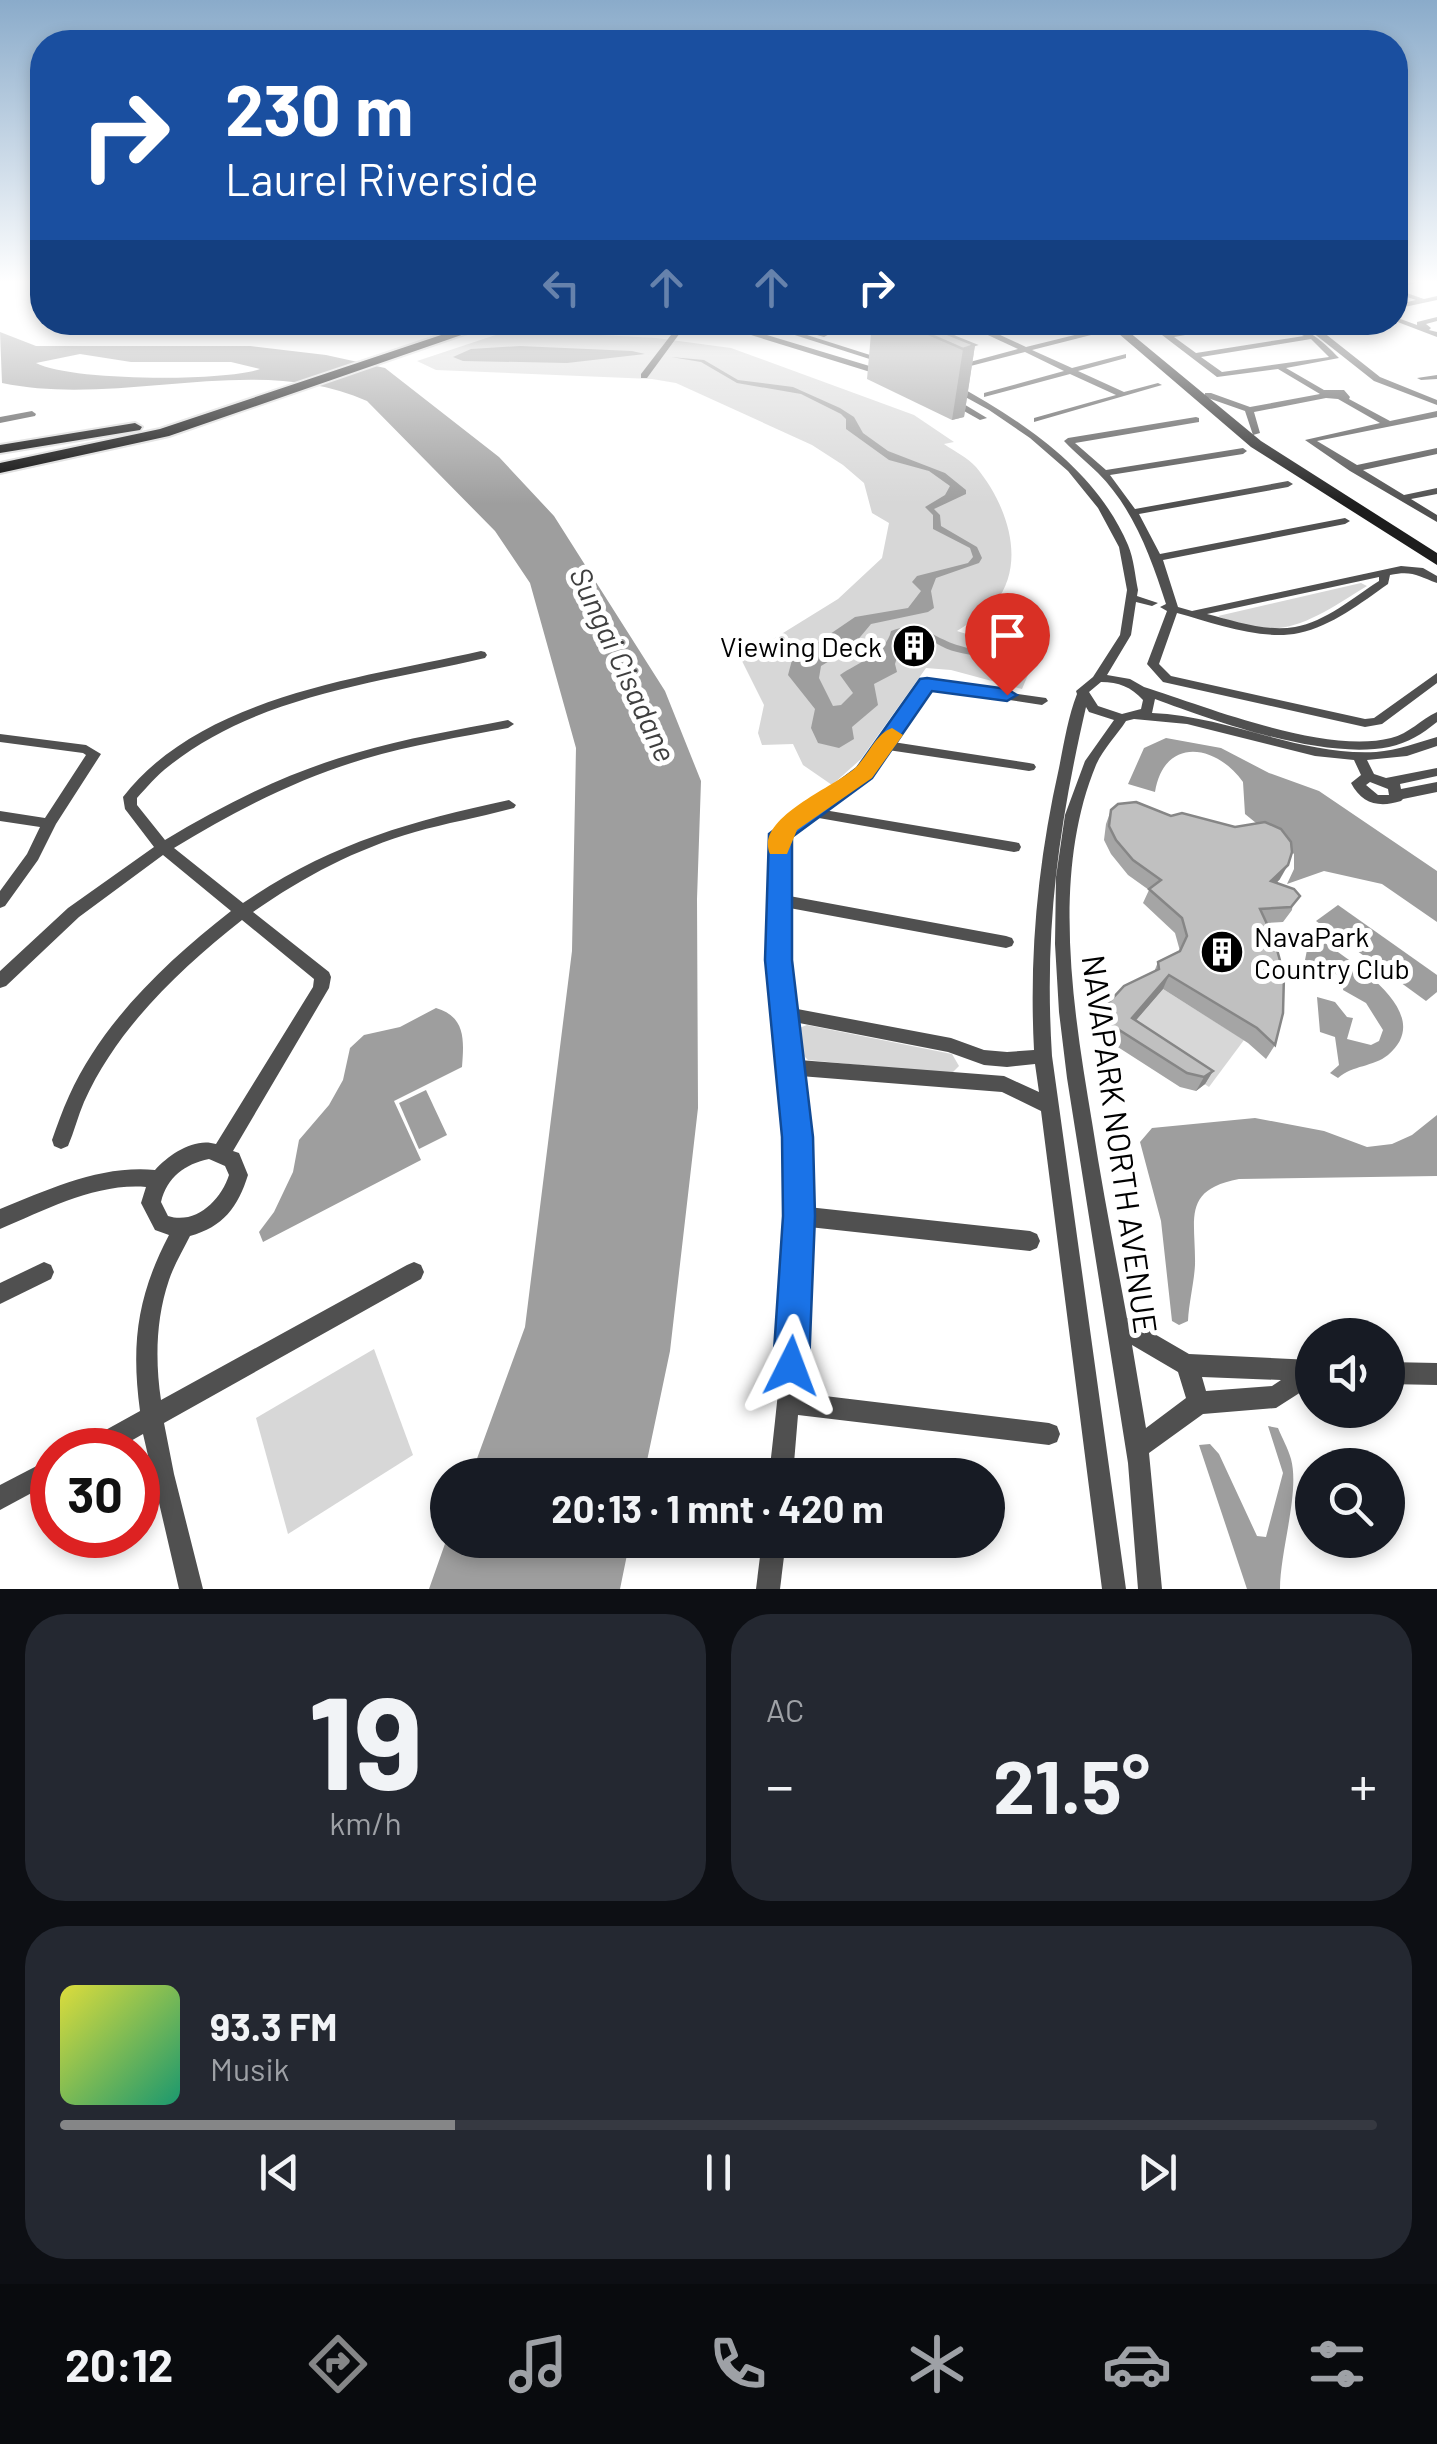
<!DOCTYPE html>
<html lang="id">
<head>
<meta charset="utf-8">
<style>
	body { margin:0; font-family:Barlow,sans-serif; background:#242831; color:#f1f3f6; height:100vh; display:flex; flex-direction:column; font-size:38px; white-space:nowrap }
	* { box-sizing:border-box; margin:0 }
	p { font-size:32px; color:#9ea1a6 }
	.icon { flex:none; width:55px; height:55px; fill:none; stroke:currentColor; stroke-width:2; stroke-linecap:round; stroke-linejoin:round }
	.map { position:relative; height:1589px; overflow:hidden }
	.sheet { display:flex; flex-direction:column; gap:25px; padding:25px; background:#0d0f14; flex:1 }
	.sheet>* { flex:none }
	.guide { position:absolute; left:30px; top:30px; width:1378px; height:305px; border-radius:40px; box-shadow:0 5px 15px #0003; background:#1a4fa0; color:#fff; overflow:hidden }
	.controls { position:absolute; left:1295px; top:1318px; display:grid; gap:20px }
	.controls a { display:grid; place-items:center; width:110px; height:110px; border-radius:50%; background:#171b24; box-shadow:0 5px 15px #0003; font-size:50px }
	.speed { position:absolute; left:30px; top:1428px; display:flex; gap:20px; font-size:50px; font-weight:700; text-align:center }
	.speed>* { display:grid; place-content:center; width:130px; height:130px; border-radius:50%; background:#171b24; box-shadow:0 5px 15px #0003; line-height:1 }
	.speed .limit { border:15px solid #d22; background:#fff; color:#111 }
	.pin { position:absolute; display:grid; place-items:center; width:85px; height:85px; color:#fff; margin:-102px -42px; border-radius:50% 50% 50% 0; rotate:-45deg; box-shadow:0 0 10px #0007 }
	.pin .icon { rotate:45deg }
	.me { position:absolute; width:110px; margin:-55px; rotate:3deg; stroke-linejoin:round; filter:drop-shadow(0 0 8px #0008) }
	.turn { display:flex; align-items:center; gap:35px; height:210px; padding:0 30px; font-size:45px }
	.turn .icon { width:130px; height:130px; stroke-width:2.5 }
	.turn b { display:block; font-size:70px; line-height:85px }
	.lanes { display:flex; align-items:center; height:95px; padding:0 30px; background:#0003; justify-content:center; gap:50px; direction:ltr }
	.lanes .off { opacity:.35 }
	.big { font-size:75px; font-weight:700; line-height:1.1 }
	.sheet .tile { flex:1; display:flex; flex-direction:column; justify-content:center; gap:15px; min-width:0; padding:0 35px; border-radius:40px; background:#242831 }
	.sheet .dial { align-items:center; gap:0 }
	.dial b { font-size:130px; line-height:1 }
	.song { display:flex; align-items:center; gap:30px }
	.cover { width:120px; height:120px; border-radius:15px; background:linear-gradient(135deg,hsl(60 70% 55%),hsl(160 70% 35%)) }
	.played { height:10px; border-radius:5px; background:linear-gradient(90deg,#858687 30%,#363941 30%) }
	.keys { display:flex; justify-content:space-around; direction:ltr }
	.heat { display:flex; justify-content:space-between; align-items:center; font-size:55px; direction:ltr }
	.sheet .tiles { flex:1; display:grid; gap:25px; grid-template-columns:1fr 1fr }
	.tile:last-child { grid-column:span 2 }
	.trip { position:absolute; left:430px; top:1458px; width:575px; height:100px; border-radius:50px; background:#171b24; box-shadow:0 5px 15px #0003; font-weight:700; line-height:100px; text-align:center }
	.tabs { display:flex; height:160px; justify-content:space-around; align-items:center; background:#090b0e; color:#9ea1a6 }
	.tabs .icon { width:70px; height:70px }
	.tabs .active { color:#858687 }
	.tabs b { font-size:45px; color:#f1f3f6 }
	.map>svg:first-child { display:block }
	.green { fill:#d7d7d7 }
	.water { fill:#9e9e9e; fill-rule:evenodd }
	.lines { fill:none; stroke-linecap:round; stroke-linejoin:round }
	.primary-casing { stroke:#dbdbdb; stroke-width:4 }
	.street { fill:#505050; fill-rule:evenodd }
	.secondary { fill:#1d1d1d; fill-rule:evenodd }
	.primary { fill:#000; fill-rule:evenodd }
	.wall { fill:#a5a5a5 }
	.shaded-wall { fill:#868686 }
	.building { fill:#c0c0c0; stroke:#868686; stroke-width:2.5 }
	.route { fill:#1a73e8; stroke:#114b97; stroke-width:2.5 }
	.slow { fill:#f59e0b }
	.labels { text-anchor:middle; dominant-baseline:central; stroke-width:10; stroke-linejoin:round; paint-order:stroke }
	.poi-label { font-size:28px; fill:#000; stroke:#fff; text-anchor:end }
	.water-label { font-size:30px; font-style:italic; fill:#3f3f3f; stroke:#fff }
	.near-street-label { font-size:32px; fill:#000; stroke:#fff }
</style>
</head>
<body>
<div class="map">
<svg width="1437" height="1589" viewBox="0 0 1437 1589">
	<rect width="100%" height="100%" fill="#fff"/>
	<!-- green -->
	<g class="green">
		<path d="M511,330L656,338L731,348L914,415L954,442L944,444C954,451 968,458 976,467C1006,503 1028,562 995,603C985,614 969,623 957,631L1036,656L1022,689L951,670L926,668L861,759L832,785L803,765L793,744L762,745L758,733L764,705L741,659L838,599L882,558L889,523L872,513L864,483L843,465L812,445L676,383L652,379L436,370L417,361Z"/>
		<path d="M1361,583L1367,586C1315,618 1280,646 1218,616Z"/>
		<polygon points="1163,989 1244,1040 1209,1087 1126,1032"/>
		<polygon points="807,1025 952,1054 959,1066 951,1074 808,1060 797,1049 794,1030"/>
		<polygon points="374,1349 413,1455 288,1534 256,1418"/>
	</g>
	<!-- water -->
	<g class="water">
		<path d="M0,332L36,346H250L326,355L385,368L499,457L554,516L665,691L701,781L697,899L698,1108L670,1351L644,1475H471L525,1327L572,951L576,748L530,583L495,531L367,401C255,351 121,408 2,383ZM80,354L131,362H231L260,369C224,382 69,381 36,363Z"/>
		<polygon points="520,346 632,351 645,354 567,363 463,361 453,357 471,349"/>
		<path d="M671,357L704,360L738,380L793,387L840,408L854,417L863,433L888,451L945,473L966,490V494L934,509L940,515L941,526L977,547L982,558L979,563L936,578L931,591L934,608L928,612L871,624L851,648L821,666L819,678L833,706L841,705L853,693L840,675C857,663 886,654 891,631C920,619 931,637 957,645C984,653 998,653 1025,666L1023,675L1009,671L999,659C985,656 971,656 957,652C937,648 923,628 902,641L895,664L897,672L874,684L878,705L852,727L854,739L839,748L818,743L811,728L815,709L788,675L792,660L855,617L908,608L921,591L912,582L917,576L968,563L973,557L970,548L933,529V515L925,507L945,495L950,486L929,471L889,460L846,429V419L841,414L801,394L737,383L701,362Z"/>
		<path d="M1166,738L1221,748L1269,773L1319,791L1437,871V922L1382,884L1324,871L1287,884L1294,869V854L1245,814L1243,782C1215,743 1164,737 1155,792L1128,784L1144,748Z"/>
		<polygon points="1338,905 1437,975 1437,992 1426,1001 1316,921"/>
		<path d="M1325,943C1354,964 1437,1014 1388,1055C1373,1067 1353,1065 1338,1078L1330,1073L1339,1065L1335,1037L1320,1032L1317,997L1335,1002L1347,1017L1353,1018L1347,1039L1371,1045L1379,1041L1383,1030L1366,1003L1343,990L1344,979C1330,969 1315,969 1305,960L1307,950L1315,952Z"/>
		<path d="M436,1008C466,1017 464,1040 462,1067L394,1101L421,1160L263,1242L259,1232L274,1212L293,1172L299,1140L329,1105L343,1080L350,1048L364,1035L400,1027Z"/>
		<polygon points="426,1090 447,1135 419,1149 399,1103"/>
		<path d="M1437,1115V1176L1239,1179C1181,1190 1196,1220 1195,1265C1194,1283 1189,1302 1188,1321L1179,1325L1172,1321L1161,1221L1140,1142L1152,1128L1255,1118L1324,1131L1367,1147L1392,1144L1412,1135Z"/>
		<path d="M1268,1426L1278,1428C1282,1438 1288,1448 1291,1459C1300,1492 1280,1551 1280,1589H1247L1199,1445L1210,1444L1219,1454L1257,1536L1266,1537L1283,1473Z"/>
		<polygon points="447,1538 448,1540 630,1540 620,1589 429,1589"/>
	</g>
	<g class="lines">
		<!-- primary casing -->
		<g class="primary-casing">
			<g id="primary">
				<polygon points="480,322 499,322 169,436 0,473 0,463 160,429"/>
				<polygon points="135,423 142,427 140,430 0,453 0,445"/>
			</g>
		</g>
		<!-- street -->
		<g class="street">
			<polygon points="1409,281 1424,281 1395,288 1395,284"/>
			<polygon points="1395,289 1424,299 1437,296 1437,300 1395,309 1395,305 1416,300 1395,293"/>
			<polygon points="1395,317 1417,325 1417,322 1437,317 1437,321 1426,324 1431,328 1429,330 1437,332 1437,337 1395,321"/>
			<polygon points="681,322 688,322 647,378 641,378 641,374"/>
			<polygon points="754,322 766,322 889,361 882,363"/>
			<polygon points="841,322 851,322 824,337 817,335"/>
			<polygon points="931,322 940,322 917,336 910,334"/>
			<polygon points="962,322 972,322 979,326 1006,322 985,328 1026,347 1095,330 1095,334 1032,350 1072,368 1126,354 1126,358 1078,371 1124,392 1158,383 1162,385 1034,422 1034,418 1116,395 1070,374 984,397 984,393 1064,371 1025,352 955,370 955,366 1018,349 977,330 931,341 927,339 971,327"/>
			<path d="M1145,322H1153L1169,334L1239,322H1259L1174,337L1196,353L1304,336L1275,322C1301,322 1322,340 1339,358L1286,368L1324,390H1344L1350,397L1349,399L1390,421L1437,411V417L1317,441L1357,465L1437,448V454L1363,470L1404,495L1437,488V494L1411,499L1437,515V522L1350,471L1305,440L1380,423L1338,399L1326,398L1254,412L1260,433L1253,435L1245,411L1205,397V393H1211L1250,407L1320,394L1278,369L1217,377ZM1311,339L1329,357L1222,372L1201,357Z"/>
			<polygon points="1312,328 1318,328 1380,377 1437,400 1437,405 1374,381 1312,332"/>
			<polygon points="754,331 886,371 887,373 880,375 751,335 751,331"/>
			<polygon points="1437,375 1437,379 1421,380 1417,378"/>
			<path d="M949,384H955C1024,422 1096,470 1128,545C1134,559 1135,576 1138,590L1137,596L1158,603L1152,606L1136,602L1131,635L1107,675L1130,679L1144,687C1207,707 1326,755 1391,738C1409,734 1421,719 1437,712V722C1422,734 1408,743 1389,747C1323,760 1217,722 1155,699L1152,713C1228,716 1299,756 1376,752C1398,750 1417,743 1437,737V746L1407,756L1367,760L1374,774L1386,778L1437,768V776L1400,784L1401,789L1437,782V792L1403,799L1401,801C1379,808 1362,804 1351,783L1361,775L1354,760L1315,756L1187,724L1134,719L1126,721C1117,735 1103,749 1096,765C1051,874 1073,1009 1092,1122C1102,1187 1115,1253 1127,1318L1189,1354L1312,1360V1385L1276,1408L1203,1414L1149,1453L1162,1589H1138L1128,1463L1067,1078L1059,1012L1055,944L1056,877L1065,815L1085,761L1114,720L1089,712L1086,707C1058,829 1044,931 1052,1056L1126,1589H1102L1041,1111L1002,1092L800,1076L806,1139L808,1207L1030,1231L1037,1234L1040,1241L1037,1248L1030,1251L809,1227L800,1393L1049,1423L1057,1426L1060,1434L1057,1442L1049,1445L798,1415L793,1475H769C782,1363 793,1251 788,1138C783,1034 762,941 774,834L805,809L860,770L923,681L1046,698L1048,701L1042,705L930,688L893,742L1029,763L1034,764L1036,767L1034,770L1029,771L888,750L870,776L824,810L1014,842L1019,843L1021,847L1019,851L1014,852L813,817L788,836L784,895L1006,936L1012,938L1014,942L1012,946L1006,948L784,907L792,1008L951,1038L984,1050L1007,1052L1034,1050C1029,954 1038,861 1059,768C1064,743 1068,717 1077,694L1076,691L1093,677L1120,635L1127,590L1119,547L1098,508L1068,471L1030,438L989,410L949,388ZM1101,682C1119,682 1131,687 1143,700L1141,709L1122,714L1098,706L1089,692ZM1370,782L1388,789L1389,795H1378L1366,785ZM794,1022L948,1052L984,1065L1007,1067L1035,1064L1039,1092L1004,1076L799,1060ZM1132,1345L1178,1372L1186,1398L1146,1428ZM1202,1377L1281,1380L1272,1386L1206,1391Z"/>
			<polygon points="946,397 952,397 987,418 980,420 946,401"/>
			<polygon points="32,411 36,414 35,416 0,423 0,417"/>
			<path d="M1196,417L1199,418V422L1075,443L1106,470L1243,448L1247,451L1243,454L1110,475L1135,509L1288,481L1293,484L1288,487L1139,514L1160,554L1345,518L1350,521L1345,524L1163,560L1178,607L1192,611L1401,566L1423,568L1437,576V583C1418,576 1412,570 1390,575L1388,584C1361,603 1332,626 1299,633C1261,641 1214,623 1177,613L1159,664L1171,676L1365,719L1374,718L1437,673V683L1382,724L1365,727L1163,682L1147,664L1167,611L1160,607L1166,604C1151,557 1133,508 1098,473C1087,462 1074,452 1064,441L1068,438ZM1379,577V581C1354,597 1325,622 1295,627C1266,632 1235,621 1207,614Z"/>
			<path d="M481,651L485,652L487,655L485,658C378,683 258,695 169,766C157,775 147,787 137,798V805L165,840C225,804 288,772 356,753C406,738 457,730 508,720L514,724L508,728C460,737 411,745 364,759C297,779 234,811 174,848L243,903C330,844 407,822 509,800L516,805L514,808C481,817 447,823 415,832C356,849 303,877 253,912L329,972L331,977L329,988L233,1151L239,1153L248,1175C238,1207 223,1227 190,1236C183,1250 174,1265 169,1280C156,1318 155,1360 161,1400L407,1265L414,1262L421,1265L424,1272L421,1279L164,1423L174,1474L203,1589H179L143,1434L115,1450H81L84,1442L140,1411C131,1344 137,1296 169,1235L155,1230L141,1203L146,1187C95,1183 46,1210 0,1229V1209C50,1189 100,1165 155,1170C169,1154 195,1137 216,1144L313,987L314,979L242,920C180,969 117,1028 84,1102C78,1116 74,1132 68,1146L61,1149L54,1146L52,1140C57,1126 62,1111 69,1096C103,1021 167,961 231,911L163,855L79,917L6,986L0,988V971L68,908L154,847L125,809L123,797C202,695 363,678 481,651ZM209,1159L225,1166L229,1175C221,1200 196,1225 168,1216L161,1202C167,1177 185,1164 209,1159Z"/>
			<polygon points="0,734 86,745 101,754 56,824 38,860 5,906 0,908 0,891 27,854 40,827 0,821 0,811 45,818 86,755 83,753 0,742"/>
			<polygon points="44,1262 51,1265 54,1272 51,1279 0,1304 0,1283"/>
			<polygon points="1388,1362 1437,1363 1437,1385 1388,1384"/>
			<polygon points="52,1458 52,1482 0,1510 0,1485"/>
			<polygon points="762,1540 786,1540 780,1589 756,1589"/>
		</g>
		<!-- secondary -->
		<polygon class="secondary" points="1105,322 1117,322 1261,441 1437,553 1437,565 1251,447"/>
		<!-- primary -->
		<use href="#primary" class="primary"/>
	</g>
	<!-- wall -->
	<g class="wall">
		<polygon points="872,322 918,322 975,345 964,417 952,420 867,379"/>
		<polygon points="1111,810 1280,879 1276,883 1294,889 1292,910 1283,922 1266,923 1275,1045 1266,1059 1248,1043 1163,989 1136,1020 1213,1071 1205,1084 1196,1091 1180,1087 1110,1042 1107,1045 1093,1036 1096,1027 1094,1026 1100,1012 1154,972 1158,962 1180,951 1175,933 1143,903 1149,890 1128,875 1111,854 1104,840 1106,824"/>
	</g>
	<!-- shaded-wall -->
	<g class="shaded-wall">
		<polygon points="975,345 964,417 952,420 963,349"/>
		<polygon points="1288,865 1280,879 1264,896 1271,881"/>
		<polygon points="1169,975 1163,989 1126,1032 1132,1018"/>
		<polygon points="1213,1071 1205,1084 1196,1091 1204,1077"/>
	</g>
	<!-- building -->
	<g class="building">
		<polygon points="901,322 918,322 975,345 963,349"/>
		<polygon points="1136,802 1171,816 1182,813 1235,827 1265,822 1281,829 1291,842 1292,852 1288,865 1271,881 1294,889 1300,896 1291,907 1260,909 1274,939 1284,975 1283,1013 1275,1045 1257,1028 1169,975 1132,1018 1213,1071 1204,1077 1187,1073 1116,1028 1114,1031 1098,1022 1104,1014 1100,1012 1124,986 1159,969 1158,962 1180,951 1187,936 1182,918 1149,889 1161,880 1133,860 1116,840 1109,826 1111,810 1118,804"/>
	</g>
	<!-- sky -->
	<linearGradient id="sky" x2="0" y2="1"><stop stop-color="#8aabca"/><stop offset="0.56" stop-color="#fff"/><stop offset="1" stop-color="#fff" stop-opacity="0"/></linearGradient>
	<rect width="1437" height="504" fill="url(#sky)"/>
	<!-- route -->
	<polygon class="route" points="927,678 1007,689 1017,695 1007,701 932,691 872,778 792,837 792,960 813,1137 815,1216 809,1366 804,1378 791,1383 778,1378 773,1366 783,1216 782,1137 765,960 769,834 857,768 920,679"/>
	<!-- slow -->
	<path class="slow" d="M892,728L903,735L872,778L797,830L787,854H770C754,819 832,788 854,769C868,757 875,734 892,728Z"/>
	<!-- icons -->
	<defs>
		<g id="building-disc" transform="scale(2.25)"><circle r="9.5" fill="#000" stroke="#fff"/><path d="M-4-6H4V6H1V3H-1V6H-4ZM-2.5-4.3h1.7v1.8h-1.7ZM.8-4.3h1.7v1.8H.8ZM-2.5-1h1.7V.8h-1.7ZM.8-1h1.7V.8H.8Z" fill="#fff"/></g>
	</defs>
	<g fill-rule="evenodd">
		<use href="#building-disc" x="914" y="646"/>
		<use href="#building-disc" x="1222" y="952"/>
	</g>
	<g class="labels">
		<!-- poi labels -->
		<g class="poi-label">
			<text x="882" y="646">Viewing Deck</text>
			<text x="1254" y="936" text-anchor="start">NavaPark<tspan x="1254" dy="32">Country Club</tspan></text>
		</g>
		<!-- water labels -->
		<g class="water-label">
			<text transform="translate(624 664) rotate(65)">Sungai Cisadane</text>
		</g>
		<!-- near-street labels -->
		<g class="near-street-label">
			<text transform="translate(1121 1144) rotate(82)">NAVAPARK NORTH AVENUE</text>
		</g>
	</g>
</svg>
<div class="controls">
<a><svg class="icon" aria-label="sound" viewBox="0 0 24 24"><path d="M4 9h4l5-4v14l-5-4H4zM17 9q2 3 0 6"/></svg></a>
<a><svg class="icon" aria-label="search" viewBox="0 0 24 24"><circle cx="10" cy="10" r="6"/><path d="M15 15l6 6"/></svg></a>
</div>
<div class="speed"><div class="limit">30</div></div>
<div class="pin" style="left:1007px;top:695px;background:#d93025"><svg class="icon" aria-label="arrive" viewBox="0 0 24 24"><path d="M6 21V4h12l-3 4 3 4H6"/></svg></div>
<svg class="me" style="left:791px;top:1366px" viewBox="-20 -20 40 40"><path d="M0-17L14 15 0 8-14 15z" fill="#1a73e8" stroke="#fff" stroke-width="4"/></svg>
<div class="trip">20:13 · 1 mnt · 420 m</div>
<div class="guide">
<div class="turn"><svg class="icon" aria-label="right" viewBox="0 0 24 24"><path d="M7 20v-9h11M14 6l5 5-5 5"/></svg><div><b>230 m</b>Laurel Riverside</div></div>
<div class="lanes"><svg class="icon off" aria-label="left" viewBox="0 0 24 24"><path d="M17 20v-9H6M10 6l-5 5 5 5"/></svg><svg class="icon off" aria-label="ahead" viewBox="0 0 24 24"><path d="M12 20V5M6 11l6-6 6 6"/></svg><svg class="icon off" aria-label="ahead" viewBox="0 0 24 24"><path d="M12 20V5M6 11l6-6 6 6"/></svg><svg class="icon" aria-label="right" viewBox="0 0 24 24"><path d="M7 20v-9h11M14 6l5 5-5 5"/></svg></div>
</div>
</div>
<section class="sheet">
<div class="tiles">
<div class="tile dial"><b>19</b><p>km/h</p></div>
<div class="tile"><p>AC</p>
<div class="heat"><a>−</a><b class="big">21.5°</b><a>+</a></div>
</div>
<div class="tile">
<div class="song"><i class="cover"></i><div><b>93.3 FM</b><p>Musik</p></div></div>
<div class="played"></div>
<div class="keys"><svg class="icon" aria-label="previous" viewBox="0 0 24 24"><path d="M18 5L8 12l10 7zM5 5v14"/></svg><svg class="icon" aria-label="pause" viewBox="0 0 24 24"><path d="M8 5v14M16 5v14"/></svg><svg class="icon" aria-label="next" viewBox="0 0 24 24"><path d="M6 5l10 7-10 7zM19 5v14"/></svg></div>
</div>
</div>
</section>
<nav class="tabs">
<b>20:12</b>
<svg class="icon active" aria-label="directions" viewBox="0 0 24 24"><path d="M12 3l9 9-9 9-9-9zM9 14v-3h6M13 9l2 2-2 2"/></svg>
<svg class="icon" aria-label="music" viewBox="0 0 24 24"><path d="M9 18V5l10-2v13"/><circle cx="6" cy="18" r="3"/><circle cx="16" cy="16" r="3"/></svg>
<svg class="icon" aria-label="phone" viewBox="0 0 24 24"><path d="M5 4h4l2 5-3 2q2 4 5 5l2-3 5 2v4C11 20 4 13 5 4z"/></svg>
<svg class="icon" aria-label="climate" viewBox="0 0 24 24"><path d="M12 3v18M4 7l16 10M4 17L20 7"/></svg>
<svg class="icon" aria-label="car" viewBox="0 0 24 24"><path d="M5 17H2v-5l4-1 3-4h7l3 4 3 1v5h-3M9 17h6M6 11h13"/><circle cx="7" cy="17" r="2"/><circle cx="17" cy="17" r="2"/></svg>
<svg class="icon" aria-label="filters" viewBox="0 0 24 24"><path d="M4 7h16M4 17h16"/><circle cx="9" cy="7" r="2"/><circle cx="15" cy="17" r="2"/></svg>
</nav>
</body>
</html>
